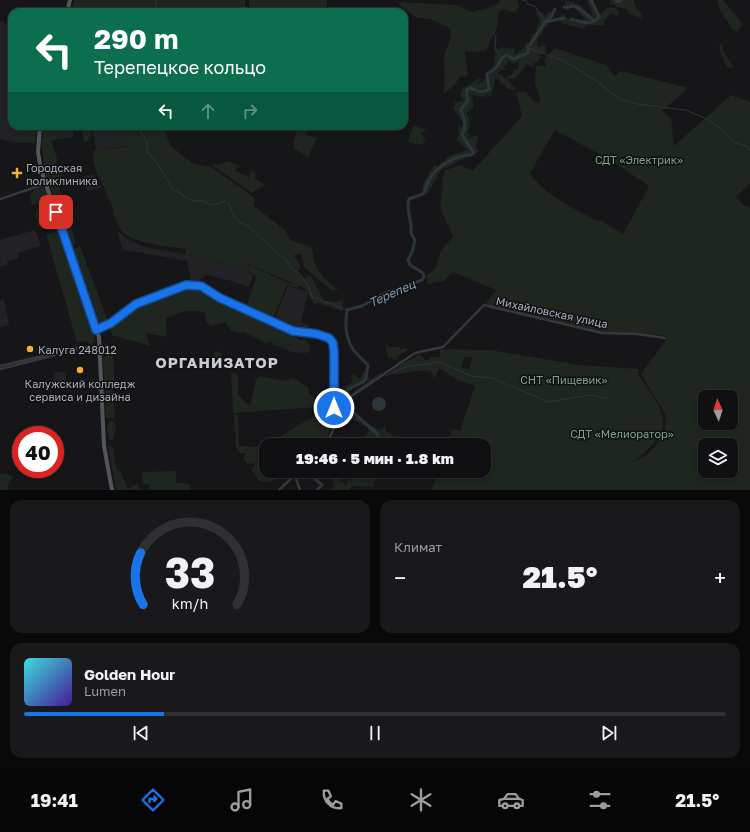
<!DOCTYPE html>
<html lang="ru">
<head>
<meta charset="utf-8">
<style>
	body { margin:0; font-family:"Golos Text",sans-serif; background:#19191b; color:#f1f3f6; height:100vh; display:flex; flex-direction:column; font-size:15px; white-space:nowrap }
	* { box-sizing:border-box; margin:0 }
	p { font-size:13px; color:#9c9d9f }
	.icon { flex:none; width:22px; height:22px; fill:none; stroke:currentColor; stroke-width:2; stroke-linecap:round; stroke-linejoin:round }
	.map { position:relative; height:490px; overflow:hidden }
	.sheet { display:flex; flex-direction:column; gap:10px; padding:10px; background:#09090a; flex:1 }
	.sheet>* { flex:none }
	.guide { position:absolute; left:8px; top:8px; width:400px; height:122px; border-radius:12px; box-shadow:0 2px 6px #0003,0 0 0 1px #303032; background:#0b6e4f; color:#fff; overflow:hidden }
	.needle { width:26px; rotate:356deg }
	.controls { position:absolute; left:698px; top:390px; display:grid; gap:8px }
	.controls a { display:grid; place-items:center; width:40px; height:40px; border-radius:8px; background:#101012; box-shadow:0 2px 6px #0003,0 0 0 1px #303032; font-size:20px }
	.speed { position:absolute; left:12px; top:426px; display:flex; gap:8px; font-size:20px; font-weight:700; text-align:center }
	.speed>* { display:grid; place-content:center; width:52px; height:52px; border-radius:50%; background:#101012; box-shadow:0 2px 6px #0003,0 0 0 1px #303032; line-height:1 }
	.speed .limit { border:6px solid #d22; background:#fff; color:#111 }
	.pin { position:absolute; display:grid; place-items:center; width:34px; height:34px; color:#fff; margin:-17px; border-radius:8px; box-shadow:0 2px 6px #0006 }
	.me { position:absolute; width:44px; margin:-22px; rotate:0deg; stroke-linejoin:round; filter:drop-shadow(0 0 3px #0008) }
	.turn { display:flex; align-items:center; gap:14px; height:84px; padding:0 20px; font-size:18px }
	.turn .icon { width:52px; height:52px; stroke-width:2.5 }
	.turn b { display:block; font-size:28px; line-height:34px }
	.lanes { display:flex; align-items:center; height:38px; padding:0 20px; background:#0003; justify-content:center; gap:20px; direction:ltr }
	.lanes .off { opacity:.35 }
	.big { font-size:30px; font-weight:800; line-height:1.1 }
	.sheet .card { flex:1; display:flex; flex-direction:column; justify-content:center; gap:6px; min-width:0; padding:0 14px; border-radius:12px; background:#19191b }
	.sheet .dial { align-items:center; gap:0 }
	.dial svg { height:104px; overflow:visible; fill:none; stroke:#303032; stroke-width:7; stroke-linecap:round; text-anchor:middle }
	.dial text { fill:#f1f3f6; stroke:none }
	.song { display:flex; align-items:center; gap:12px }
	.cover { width:48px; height:48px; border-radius:6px; background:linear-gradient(135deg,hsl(180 70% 55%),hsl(260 70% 35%)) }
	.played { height:4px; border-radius:2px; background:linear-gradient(90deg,#1a73e8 20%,#303032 20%) }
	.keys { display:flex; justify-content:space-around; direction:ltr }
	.heat { display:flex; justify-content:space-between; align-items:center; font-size:22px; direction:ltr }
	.sheet .tiles { flex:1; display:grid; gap:10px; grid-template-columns:1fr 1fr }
	.card:last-child { grid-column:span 2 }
	.trip { position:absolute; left:259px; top:438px; width:232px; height:40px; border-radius:12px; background:#101012; box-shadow:0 2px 6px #0003,0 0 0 1px #303032; font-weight:800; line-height:40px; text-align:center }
	.dock { display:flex; height:64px; justify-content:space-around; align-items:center; background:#060607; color:#9c9d9f }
	.dock .icon { width:28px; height:28px }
	.dock .active { color:#1a73e8 }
	.dock b { font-size:18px; color:#f1f3f6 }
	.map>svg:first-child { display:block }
	.built { fill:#222225 }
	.green { fill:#1e261f; fill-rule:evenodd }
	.water { fill:#2c353c }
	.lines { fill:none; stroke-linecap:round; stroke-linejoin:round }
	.stream { stroke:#2c353c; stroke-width:1 }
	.river { stroke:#2c353c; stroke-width:3 }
	.tertiary { stroke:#37383d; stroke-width:2.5 }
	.primary { stroke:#53555c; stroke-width:4 }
	.route-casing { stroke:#114b97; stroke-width:10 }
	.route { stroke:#1a73e8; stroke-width:7 }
	.poi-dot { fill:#f2b134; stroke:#111113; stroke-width:1.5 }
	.labels { text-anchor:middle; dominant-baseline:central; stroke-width:3; stroke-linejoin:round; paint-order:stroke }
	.park-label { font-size:11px; fill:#7fa381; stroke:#111113 }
	.poi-label { font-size:11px; fill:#a8adb8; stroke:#111113; text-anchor:start }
	.street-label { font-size:11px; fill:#a8adb8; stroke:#111113 }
	.water-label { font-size:12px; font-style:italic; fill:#7f9bb3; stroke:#111113 }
	.district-label { font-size:15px; font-weight:bold; letter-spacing:1px; fill:#c9ccd4; stroke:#111113 }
</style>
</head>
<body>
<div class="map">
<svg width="750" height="490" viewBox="0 0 750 490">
	<rect width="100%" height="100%" fill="#161618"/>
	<!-- built -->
	<g class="built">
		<polygon points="0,21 12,27 12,126 38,126 35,143 19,143 0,139"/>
		<polygon points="50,126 72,126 74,137 53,140"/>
		<polygon points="92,126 121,126 126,146 96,150"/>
		<polygon points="94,174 101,188 87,191 84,176"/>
		<polygon points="35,230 41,246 18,253 19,258 7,261 8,265 0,267 0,240"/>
		<polygon points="120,232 124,237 144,247 186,254 247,268 253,276 249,287 228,280 206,275 198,281 191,282 187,261 123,250 117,233"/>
		<polygon points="288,286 308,292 301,322 310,326 306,330 289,329 274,320"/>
		<polygon points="4,299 9,325 0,327 0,300"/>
		<polygon points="270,341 292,345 297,343 306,347 308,343 311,350 307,353 291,352 283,348 274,345"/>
		<polygon points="54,372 66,372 66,381 54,382"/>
	</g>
	<!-- green -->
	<g class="green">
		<polygon points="74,0 245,0 245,12 71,12"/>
		<rect x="249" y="0" width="78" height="12"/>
		<path d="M500,0H517L519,6L515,13L504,9L499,12L497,28L486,50L474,52L465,51L468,74L466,77L460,76L455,85L443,94C446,80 444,72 444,59C445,47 453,42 450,28L430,19L417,18L399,5V2L457,5L472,12C483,8 493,10 500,0Z"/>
		<path d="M565,0L572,2L574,0V4H579L589,14L593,16L587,0H593L600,15L608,7L615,8L619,13L617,16L611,13L604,21V25H590L584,27L586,30L561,23L560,17L563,14H566L563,16C569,19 579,23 585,19L574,8L569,9L568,11L566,10L568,8L565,5Z"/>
		<polygon points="610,0 634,0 635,5 642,16 641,18 629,14 627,9 617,7 614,4 611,5 609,4 611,2"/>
		<path d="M717,0H723C727,7 741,19 742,25L737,32C729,29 731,26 727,21C723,14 718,9 717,0Z"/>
		<path d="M536,11L543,13L545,16L549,11L551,13L549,24L544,28L542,35L539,36L537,42L538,47L545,45L546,53L539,54L540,57L538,62L534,63L532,67L527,64C521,70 518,82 507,78V76L511,75L515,70L518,69L519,62L511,64V61H508L507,65H504L505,70H501L497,73C505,76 509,84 517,88L514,90L506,88L505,85L500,84L499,78L495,79L491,97L487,95L484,97L471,95L473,99V108L466,114L469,117L470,127L466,134H470L468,139L476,135L478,137L476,147L478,152L441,170L428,193H422L424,182L434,165L438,166L449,156L467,150L456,139L459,136L458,131L459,126L464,125L453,108L455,102L463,101L460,93L463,88L478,79H481L478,84L485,79V75L495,64L494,57L496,54L494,48L496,47L498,50L502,47L515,49L514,55L525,47V43L530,42L532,34L536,33L537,26L540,22Z"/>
		<path d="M720,42L723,46V50L733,66L732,68L727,67C723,60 718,50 720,42Z"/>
		<path d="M555,48L606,65L615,76L621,71L688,88L662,111L671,118L674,146L731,95L750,102V183L736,197L744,205L750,208V490H431L439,471H484V445H448L452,429L460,431L475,386L458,380L439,368L434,379L431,371C416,369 404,375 389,374L395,368L420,354L425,360H429L430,357H440V349L490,350L580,365L639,369L638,375C649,392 671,414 660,434C654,445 643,453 634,462L648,454L658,443L664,433L666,422L665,414L641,374L666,340L667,336L640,333L603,332L494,307L486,303L496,290L453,272L443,281L427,284V275L435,269L440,253L453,236L440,208L444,171L460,165L473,171L522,116L516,92H526L535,103L541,101L535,83L536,65L546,66L544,60ZM555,130L612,161L649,186L623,234L600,220L598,221C575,209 544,195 530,173ZM464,357H473L469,369L461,368ZM705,397H731V423H705ZM705,445H731V471H705Z"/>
		<polygon points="20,126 38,126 35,140 16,141"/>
		<polygon points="42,126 53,126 55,136 59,138 51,141 57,158 56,172 60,173 63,178 58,178 56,180 62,195 60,199 63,204 66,205 63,208 67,216 66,220 61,219 45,172 41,139 43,136"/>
		<polygon points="81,126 89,126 92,137 88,138 89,141 84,142"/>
		<path d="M121,126H163L170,145L192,163L211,167L255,198L254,206L286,231L290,240L311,247C314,254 313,260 316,266C321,276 330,285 339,289L331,290L304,267L301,254L294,255L301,267L297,273L305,279L310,275L324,301L336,302L343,300L342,311L318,303L314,304C310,297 307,288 298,285V288L287,285L272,320L246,308L256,277L247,268L249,265L291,284H295L248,264L247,268L186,254V249C169,246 133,244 122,231C118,227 116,219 113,214C114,209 112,203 108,200C106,182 89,170 94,150L126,147Z"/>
		<polygon points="297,126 306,126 306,135 317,138 308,157 293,148"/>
		<polygon points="413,126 426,129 421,134 426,139 422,145 408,142"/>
		<polygon points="227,161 242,167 238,167 235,171 249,177 252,171 256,174 255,179 266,185 252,193 211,164 220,164"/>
		<polygon points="42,187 46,189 57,221 55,224 46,228 38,226 35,213 38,209 44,209 40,201 39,204 32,205 30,196 34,190"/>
		<path d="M69,223C73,228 75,237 75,245L71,247L69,235L64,225Z"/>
		<polygon points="59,230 91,319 95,341 91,344 85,341 77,342 46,234"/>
		<polygon points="80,246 108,321 107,323 99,324 73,251 74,249"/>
		<path d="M192,286L292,333L299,340L306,339L308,343L306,347H302L297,343L292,345L270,341L267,344L244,332L238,333L231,330L225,322L210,326L206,321L204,312C189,309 179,311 166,319L167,337L146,333L150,346L112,335L109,326L133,307L185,287Z"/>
		<path d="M106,343C116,349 114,375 114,387H106L104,384L103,358L107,355L104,344Z"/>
		<polygon points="385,343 389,347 399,347 401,350 405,348 408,350 397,356 397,359 394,360 392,358 388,358"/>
		<polygon points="216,351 220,352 223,358 221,368 211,365 213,356"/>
		<polygon points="364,370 368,371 369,381 365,381 351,390 350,395 345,399 343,398 341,393 342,387 350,384 353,381 351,375 353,373 360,379"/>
		<polygon points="231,372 238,374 238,395 250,406 256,379 260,376 286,381 293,378 308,387 309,394 314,397 318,407 233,413"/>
		<polygon points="113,390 115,418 106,418 105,391"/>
		<path d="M352,397L355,403L353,408C356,415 374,429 381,430L385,426L386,431L393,436L398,435L400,437L397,440L398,445H353L359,439L363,443L365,435L369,432L367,427L351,418L350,413L347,412L346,404Z"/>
		<path d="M330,399H333C332,415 334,432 322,445H266V471H291L292,475L268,482L259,481L251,469L255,465L252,463L248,464L243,459L246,453H240L236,448L234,415H238L239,446L256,447L270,443L320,412L325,417L327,416Z"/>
		<polygon points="109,421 113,421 116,425 113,440 109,439 107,427"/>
		<polygon points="108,446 113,448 116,468 121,473 128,489 137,484 141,490 116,490"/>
		<polygon points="176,471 176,483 190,484 191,490 149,490 149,484 143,484 142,472"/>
		<polygon points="329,471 345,476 341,480 345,483 344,487 347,484 348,480 354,481 353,474 356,471 359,474 363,471 377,471 374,485 372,487 352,486 349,490 329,490 335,487"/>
		<polygon points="6,473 13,477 7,487 9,490 0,490 0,474"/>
	</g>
	<!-- water -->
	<circle class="water" cx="379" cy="404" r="7"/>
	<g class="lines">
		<!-- stream -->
		<g class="stream">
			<polyline points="156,0 157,12"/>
			<polyline points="522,0 527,1 527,4 535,6 545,22"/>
			<polyline points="493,32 496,36 495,48 501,57"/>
			<polyline points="528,48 564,61 597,81 619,99 637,104 685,110 703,117 717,126 735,143 747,146 750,151"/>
			<polyline points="139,126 141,127 141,133 147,142 147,153 154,158 172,188 189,199 194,201 204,201 211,205 217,204 224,201 229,203 234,217 239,222 248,226 276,252 286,259 291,269 300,274 308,286 312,297 347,310"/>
			<polyline points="385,376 405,367 440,362 471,376 492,378 548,402 590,395 606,398"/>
			<polyline points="348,397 380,374"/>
		</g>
		<!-- river -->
		<g class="river">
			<polyline points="615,0 618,2 621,0"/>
			<path d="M564,7C568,8 571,6 574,6C581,7 588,18 595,21"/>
			<path d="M571,19C581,22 591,26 599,17L591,0"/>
			<polyline points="546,21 551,17 555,9"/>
			<polyline points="342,445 340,441 343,439 358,441 359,445"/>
			<path d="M376,445L378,441V435C366,421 344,413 347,390L363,382L366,378L368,365C363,360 357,355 353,349C345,338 345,323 347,310L362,306L383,294L422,280L424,277L423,273L410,265L408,260L412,252L415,240L411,233C413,221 405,211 409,199L423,194C426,189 427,184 429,180C436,167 457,154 471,155L474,153L462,135C468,124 463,119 461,109L468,101L466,90L471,88C477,92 483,93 489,89L487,74C502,67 497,60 506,55L514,59L528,53V48L545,22L564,18"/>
			<polyline points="317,490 322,485 315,479 318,471"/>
		</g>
		<!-- tertiary -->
		<g class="tertiary">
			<polyline points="0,199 45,184"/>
			<path d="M97,330L111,323L136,304L186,285C191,285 196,284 201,287C208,289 213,294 220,298C240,309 262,318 284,328C305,337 331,325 334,354V426L332,433L325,445"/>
			<polyline points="0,366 76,348 99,346"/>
			<polyline points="0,369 79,349"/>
			<polyline points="334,408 415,353 443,347 484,305 602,333 637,334 665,338"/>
			<polyline points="295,476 300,490"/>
			<polyline points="279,490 299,471"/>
		</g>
		<!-- primary -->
		<g class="primary">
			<polyline points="67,12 70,0"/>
			<polyline points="40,126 38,152 41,170 99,337 104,446 112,490"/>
		</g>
	</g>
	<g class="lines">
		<!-- route casing -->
		<g class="route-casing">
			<polyline id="route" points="56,212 96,330 111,323 136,304 186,285 201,286 220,298 293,331 317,334 329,338 333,343 334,354 334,408"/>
		</g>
		<!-- route -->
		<use href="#route" class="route"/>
	</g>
	<!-- markers -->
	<g class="poi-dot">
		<path d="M15 167h4v4h4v4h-4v4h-4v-4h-4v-4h4z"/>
		<circle cx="30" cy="349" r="4"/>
		<circle cx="80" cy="370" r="4"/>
	</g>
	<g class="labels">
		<!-- park labels -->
		<g class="park-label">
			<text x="639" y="159">СДТ «Электрик»</text>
			<text x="564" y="379">СНТ «Пищевик»</text>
			<text x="622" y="433">СДТ «Мелиоратор»</text>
		</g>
		<!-- poi labels -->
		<g class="poi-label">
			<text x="26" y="167">Городская<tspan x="26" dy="13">поликлиника</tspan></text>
			<text x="38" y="349">Калуга 248012</text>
			<text x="80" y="383" text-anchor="middle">Калужский колледж<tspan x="80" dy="13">сервиса и дизайна</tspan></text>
		</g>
		<!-- street labels -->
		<g class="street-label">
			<text transform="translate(552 312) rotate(12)">Михайловская улица</text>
		</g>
		<!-- water labels -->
		<g class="water-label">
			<text transform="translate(392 293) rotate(-24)">Терепец</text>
		</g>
		<!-- district labels -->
		<g class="district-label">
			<text x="217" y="362">ОРГАНИЗАТОР</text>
		</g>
	</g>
</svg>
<div class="controls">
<a><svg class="needle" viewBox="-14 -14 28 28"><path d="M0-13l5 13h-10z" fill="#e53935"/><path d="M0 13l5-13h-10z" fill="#9c9d9f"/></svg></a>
<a><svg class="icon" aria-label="layers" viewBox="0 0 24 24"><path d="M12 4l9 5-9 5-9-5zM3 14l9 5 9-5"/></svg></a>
</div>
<div class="speed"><div class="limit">40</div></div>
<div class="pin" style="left:56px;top:212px;background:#d93025"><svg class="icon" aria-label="arrive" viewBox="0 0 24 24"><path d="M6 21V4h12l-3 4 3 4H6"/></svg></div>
<svg class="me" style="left:334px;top:408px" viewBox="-20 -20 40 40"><circle r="17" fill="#1a73e8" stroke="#fff" stroke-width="3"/><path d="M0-11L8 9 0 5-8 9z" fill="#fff"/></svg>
<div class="trip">19:46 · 5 мин · 1.8 km</div>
<div class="guide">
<div class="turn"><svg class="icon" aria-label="left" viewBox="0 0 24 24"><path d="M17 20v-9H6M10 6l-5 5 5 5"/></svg><div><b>290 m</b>Терепецкое кольцо</div></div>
<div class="lanes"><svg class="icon" aria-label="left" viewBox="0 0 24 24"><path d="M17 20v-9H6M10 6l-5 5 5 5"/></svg><svg class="icon off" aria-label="ahead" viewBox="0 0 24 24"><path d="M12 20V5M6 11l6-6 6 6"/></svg><svg class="icon off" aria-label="right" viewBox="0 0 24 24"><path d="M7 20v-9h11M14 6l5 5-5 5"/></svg></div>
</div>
</div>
<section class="sheet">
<div class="tiles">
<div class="card dial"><svg viewBox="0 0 100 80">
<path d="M14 69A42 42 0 1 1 86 69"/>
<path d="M14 69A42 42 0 0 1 12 29" stroke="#1a73e8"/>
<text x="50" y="56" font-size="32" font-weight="700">33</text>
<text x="50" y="72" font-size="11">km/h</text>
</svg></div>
<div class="card"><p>Климат</p>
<div class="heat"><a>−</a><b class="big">21.5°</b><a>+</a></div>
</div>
<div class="card">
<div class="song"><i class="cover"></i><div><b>Golden Hour</b><p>Lumen</p></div></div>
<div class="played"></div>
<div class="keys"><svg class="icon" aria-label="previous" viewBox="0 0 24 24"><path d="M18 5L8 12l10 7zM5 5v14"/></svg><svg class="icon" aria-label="pause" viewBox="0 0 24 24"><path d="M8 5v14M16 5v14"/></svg><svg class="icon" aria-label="next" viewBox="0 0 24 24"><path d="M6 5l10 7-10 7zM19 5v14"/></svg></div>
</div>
</div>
</section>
<nav class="dock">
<b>19:41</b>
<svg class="icon active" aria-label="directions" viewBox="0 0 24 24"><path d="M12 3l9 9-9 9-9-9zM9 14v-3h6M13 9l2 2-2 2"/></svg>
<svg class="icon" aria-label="music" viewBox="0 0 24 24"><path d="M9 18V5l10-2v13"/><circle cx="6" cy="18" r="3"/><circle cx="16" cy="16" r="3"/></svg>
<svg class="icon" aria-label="phone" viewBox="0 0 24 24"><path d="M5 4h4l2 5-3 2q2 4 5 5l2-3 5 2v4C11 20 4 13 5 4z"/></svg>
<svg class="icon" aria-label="climate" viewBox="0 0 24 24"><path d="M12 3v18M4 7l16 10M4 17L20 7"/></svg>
<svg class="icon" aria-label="car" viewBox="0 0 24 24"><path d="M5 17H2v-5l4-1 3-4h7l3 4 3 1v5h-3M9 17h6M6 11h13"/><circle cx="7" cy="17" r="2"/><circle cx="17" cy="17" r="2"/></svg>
<svg class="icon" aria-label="filters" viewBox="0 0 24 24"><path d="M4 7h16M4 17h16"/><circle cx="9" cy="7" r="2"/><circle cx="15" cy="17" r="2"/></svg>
<b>21.5°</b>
</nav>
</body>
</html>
